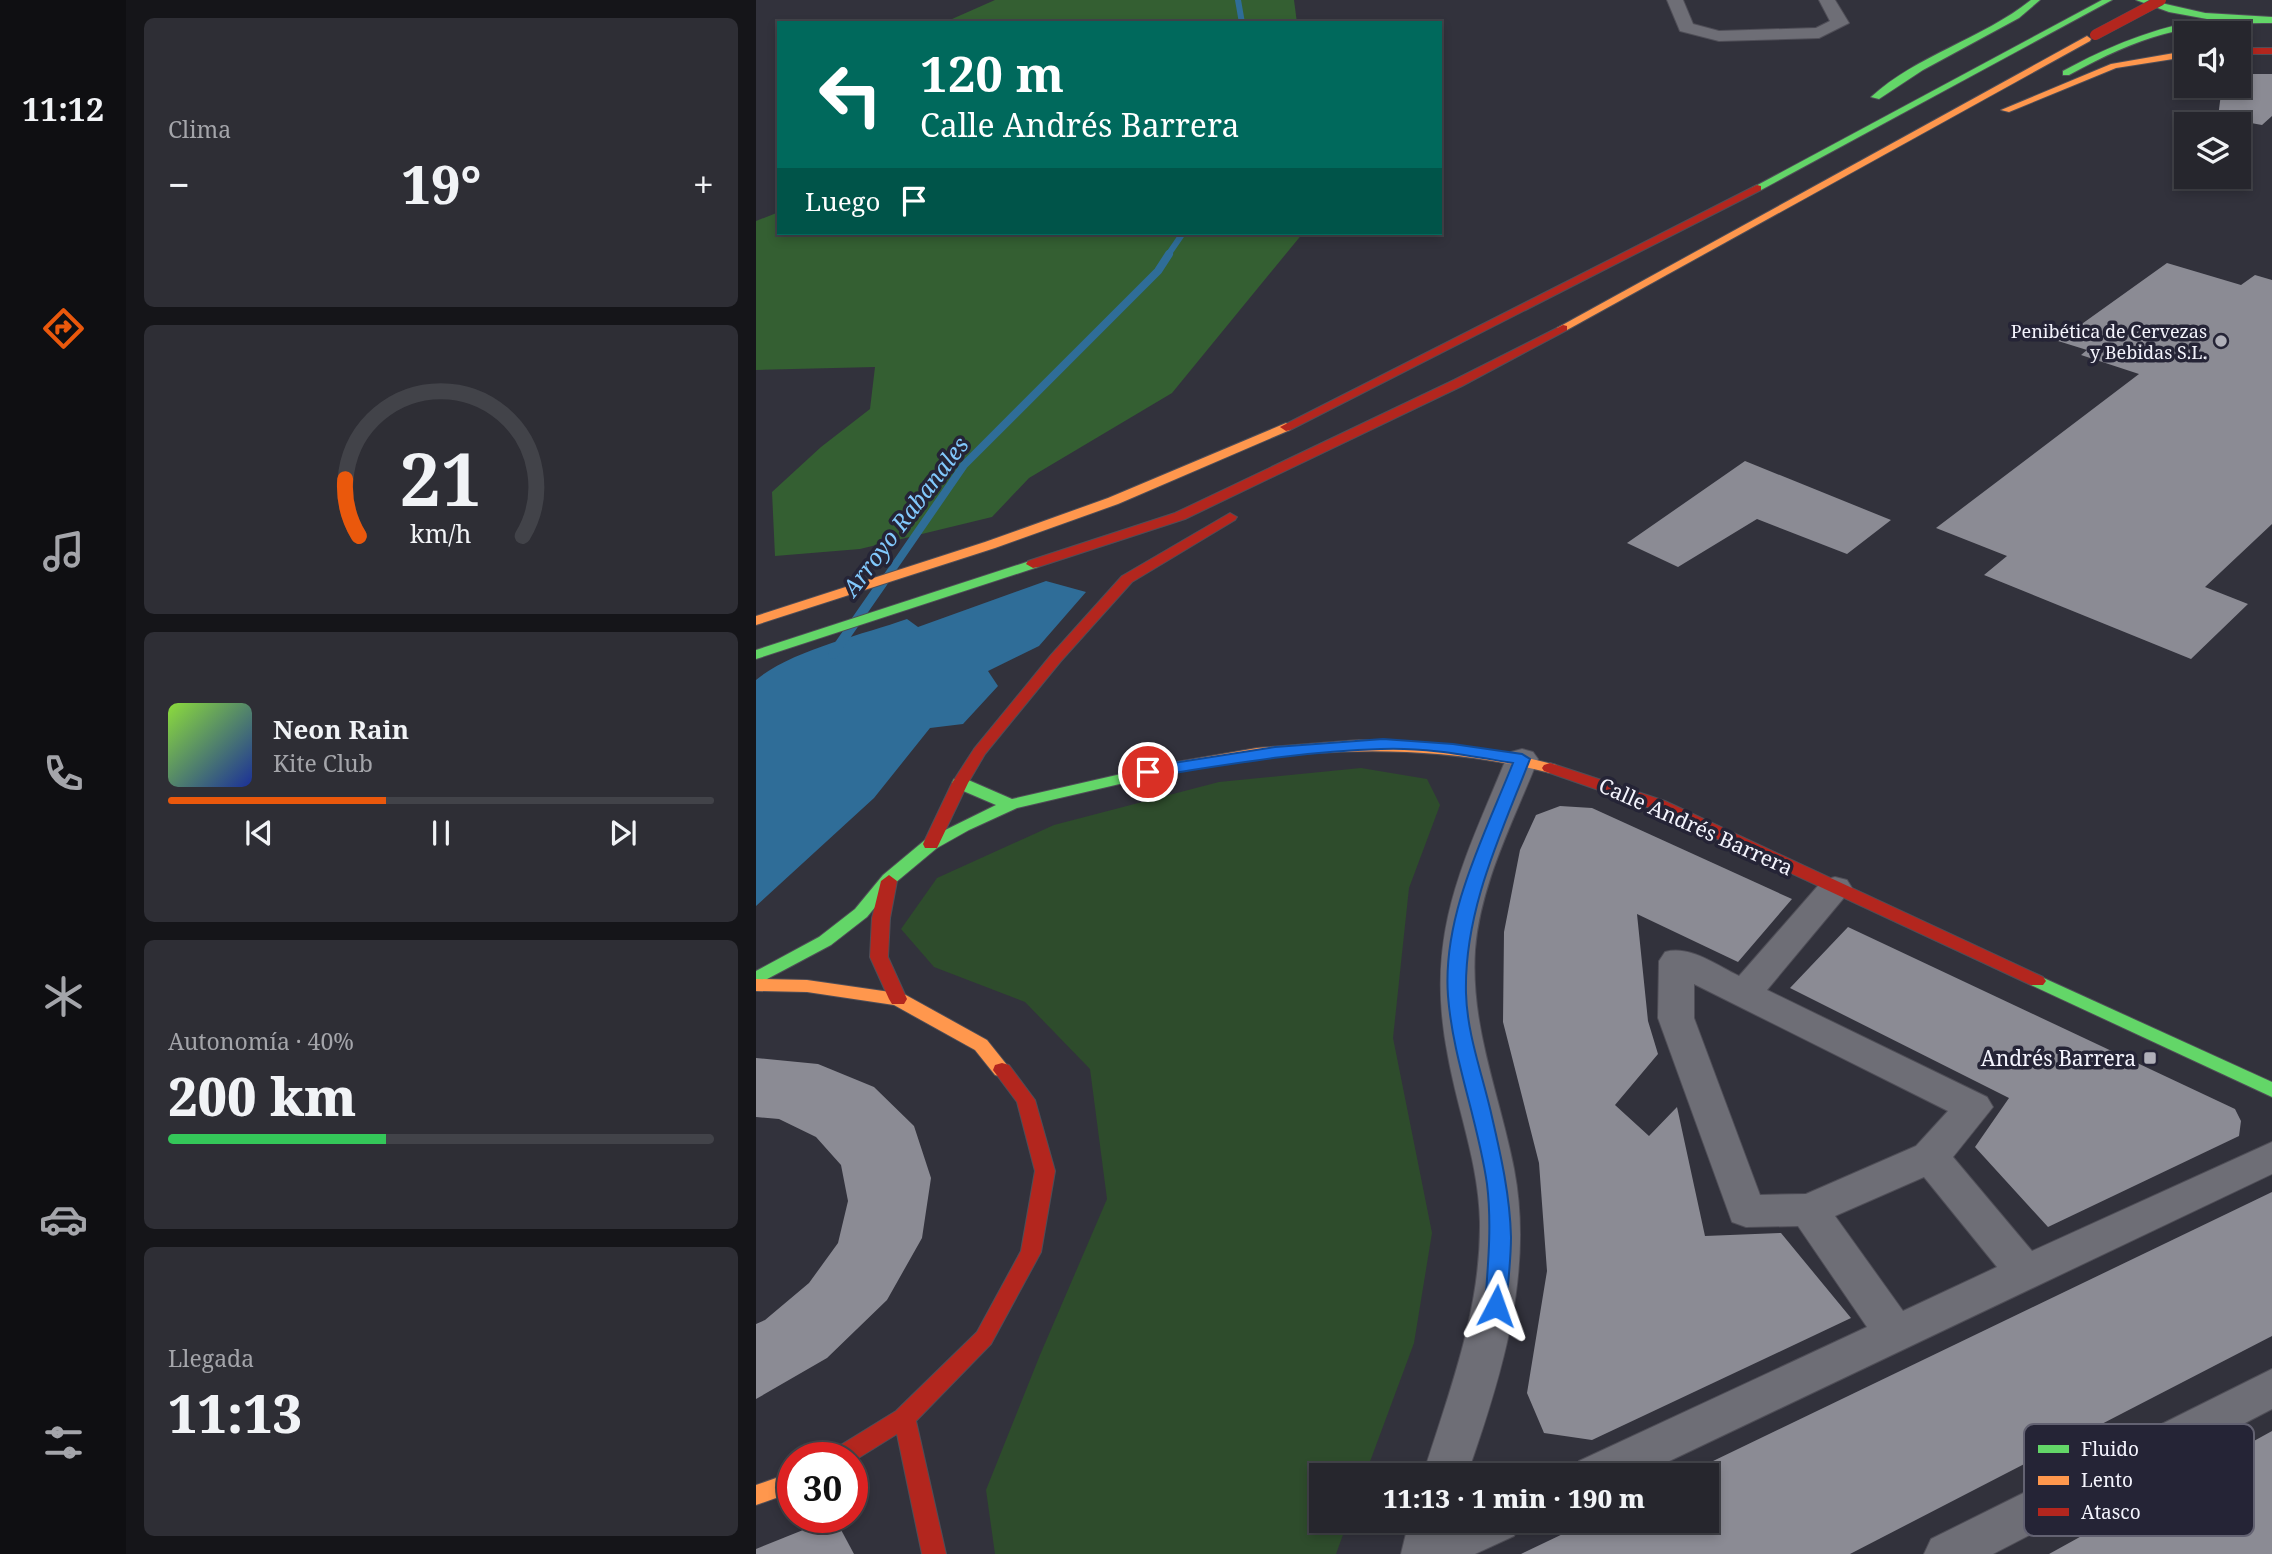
<!DOCTYPE html>
<html lang="es">
<head>
<meta charset="utf-8">
<style>
	body { margin:0; font-family:"Noto Serif",serif; background:#2e2e35; color:#f1f3f6; height:100vh; display:flex; flex-direction:column; font-size:26px; white-space:nowrap }
	* { box-sizing:border-box; margin:0 }
	p { font-size:23px; color:#a4a5aa }
	.icon { flex:none; width:38px; height:38px; fill:none; stroke:currentColor; stroke-width:2; stroke-linecap:round; stroke-linejoin:round }
	.map { position:relative; flex:1; overflow:hidden }
	.drawer { display:flex; flex-direction:column; gap:18px; padding:18px; background:#151519; width:630px }
	.drawer>* { flex:none }
	.banner { position:absolute; left:21px; top:21px; width:665px; height:214px; border-radius:0px; box-shadow:0 4px 10px #0003,0 0 0 2px #424349; background:#00695c; color:#fff; overflow:hidden }
	.tools { position:absolute; left:1418px; top:21px; display:grid; gap:14px }
	.tools a { display:grid; place-items:center; width:77px; height:77px; border-radius:0px; background:#26262d; box-shadow:0 4px 10px #0003,0 0 0 2px #424349; font-size:35px }
	.speed { position:absolute; left:21px; top:1442px; display:flex; gap:14px; font-size:35px; font-weight:700; text-align:center }
	.speed>* { display:grid; place-content:center; width:91px; height:91px; border-radius:50%; background:#26262d; box-shadow:0 4px 10px #0003,0 0 0 2px #424349; line-height:1 }
	.speed .limit { border:10px solid #d22; background:#fff; color:#111 }
	.pin { position:absolute; display:grid; place-items:center; width:60px; height:60px; color:#fff; margin:-30px; border:4px solid #fff; border-radius:50%; box-shadow:0 2px 7px #0007 }
	.me { position:absolute; width:77px; margin:-38px; rotate:4deg; stroke-linejoin:round; filter:drop-shadow(0 0 5px #0008) }
	.turn { display:flex; align-items:center; gap:24px; height:147px; padding:0 28px; font-size:32px }
	.turn .icon { width:91px; height:91px; stroke-width:2.5 }
	.turn b { display:block; font-size:49px; line-height:60px }
	.then { display:flex; align-items:center; height:66px; padding:0 28px; background:#0003; gap:14px; font-size:26px }
	.big { font-size:52px; font-weight:800; line-height:1.1 }
	.drawer .tile { flex:1; display:flex; flex-direction:column; justify-content:center; gap:10px; min-width:0; padding:0 24px; border-radius:10px; background:#2e2e35 }
	.drawer .dial { align-items:center; gap:0 }
	.dial svg { height:182px; overflow:visible; fill:none; stroke:#424349; stroke-width:7; stroke-linecap:round; text-anchor:middle }
	.dial text { fill:#f1f3f6; stroke:none }
	.song { display:flex; align-items:center; gap:21px }
	.cover { width:84px; height:84px; border-radius:10px; background:linear-gradient(135deg,hsl(90 70% 55%),hsl(230 70% 35%)) }
	.played { height:7px; border-radius:4px; background:linear-gradient(90deg,#ea580c 40%,#424349 40%) }
	.keys { display:flex; justify-content:space-around; direction:ltr }
	.heat { display:flex; justify-content:space-between; align-items:center; font-size:38px; direction:ltr }
	.charge { height:10px; border-radius:5px; background:linear-gradient(90deg,#34c759 40%,#424349 0) }
	.trip { position:absolute; left:553px; top:1463px; width:410px; height:70px; border-radius:0px; background:#26262d; box-shadow:0 4px 10px #0003,0 0 0 2px #424349; font-weight:800; line-height:70px; text-align:center }
	main { display:flex; flex:1; min-height:0 }
	.tabs { display:flex; flex-direction:column; width:126px; justify-content:space-around; align-items:center; background:#0f0f12; color:#a4a5aa }
	.tabs .icon { width:49px; height:49px }
	.tabs .selected { color:#ea580c }
	.tabs b { font-size:32px; color:#f1f3f6 }
	.map>svg:first-child { display:block }
	.green { fill:#2e4c2c }
	.forest { fill:#345f32 }
	.water { fill:#2f6d98 }
	.lines { fill:none; stroke-linecap:round; stroke-linejoin:round }
	.stream-far2 { stroke:#2f6d98; stroke-width:6 }
	.stream-far1 { stroke:#2f6d98; stroke-width:8 }
	.stream { stroke:#2f6d98; stroke-width:10 }
	.building { fill:#8b8b94 }
	.street-casing { stroke:#4f4e57; stroke-width:2 }
	.fast-casing { stroke:#4f4e57; stroke-width:2 }
	.slow-casing { stroke:#4f4e57; stroke-width:2 }
	.jam-casing { stroke:#4f4e57; stroke-width:2 }
	.street { fill:#6e6e76; fill-rule:evenodd }
	.fast { fill:#63d668; fill-rule:evenodd }
	.slow { fill:#ff974d; fill-rule:evenodd }
	.jam { fill:#b3261e; fill-rule:evenodd }
	.jam-bridge-casing { stroke:#4f4e57; stroke-width:11; stroke-linecap:butt }
	.jam-bridge { stroke:#b3261e; stroke-width:10 }
	.route { fill:#1a73e8; stroke:#114b97; stroke-width:2 }
	.poi-dot { fill:#b0b0b9; stroke:#252436; stroke-width:2.5 }
	.labels { text-anchor:middle; dominant-baseline:central; stroke-width:7; stroke-linejoin:round; paint-order:stroke }
	.far-poi-label { font-size:18px; fill:#f4f4fd; stroke:#252436; text-anchor:end }
	.street-label { font-size:21px; fill:#f4f4fd; stroke:#252436 }
	.poi-label { font-size:21px; fill:#f4f4fd; stroke:#252436; text-anchor:end }
	.water-label { font-size:23px; font-style:italic; fill:#82c9fd; stroke:#252436 }
	.key { fill:#252436; stroke:#636272; stroke-width:2 }
	.key-label { font-size:19px; fill:#f4f4fd }
</style>
</head>
<body>
<main>
<nav class="tabs">
<b>11:12</b>
<svg class="icon selected" aria-label="directions" viewBox="0 0 24 24"><path d="M12 3l9 9-9 9-9-9zM9 14v-3h6M13 9l2 2-2 2"/></svg>
<svg class="icon" aria-label="music" viewBox="0 0 24 24"><path d="M9 18V5l10-2v13"/><circle cx="6" cy="18" r="3"/><circle cx="16" cy="16" r="3"/></svg>
<svg class="icon" aria-label="phone" viewBox="0 0 24 24"><path d="M5 4h4l2 5-3 2q2 4 5 5l2-3 5 2v4C11 20 4 13 5 4z"/></svg>
<svg class="icon" aria-label="climate" viewBox="0 0 24 24"><path d="M12 3v18M4 7l16 10M4 17L20 7"/></svg>
<svg class="icon" aria-label="car" viewBox="0 0 24 24"><path d="M5 17H2v-5l4-1 3-4h7l3 4 3 1v5h-3M9 17h6M6 11h13"/><circle cx="7" cy="17" r="2"/><circle cx="17" cy="17" r="2"/></svg>
<svg class="icon" aria-label="filters" viewBox="0 0 24 24"><path d="M4 7h16M4 17h16"/><circle cx="9" cy="7" r="2"/><circle cx="15" cy="17" r="2"/></svg>
</nav>
<section class="drawer">
<div class="tile"><p>Clima</p>
<div class="heat"><a>−</a><b class="big">19°</b><a>+</a></div>
</div>
<div class="tile dial"><svg viewBox="0 0 100 80">
<path d="M14 69A42 42 0 1 1 86 69"/>
<path d="M14 69A42 42 0 0 1 8 44" stroke="#ea580c"/>
<text x="50" y="56" font-size="32" font-weight="700">21</text>
<text x="50" y="72" font-size="11">km/h</text>
</svg></div>
<div class="tile">
<div class="song"><i class="cover"></i><div><b>Neon Rain</b><p>Kite Club</p></div></div>
<div class="played"></div>
<div class="keys"><svg class="icon" aria-label="previous" viewBox="0 0 24 24"><path d="M18 5L8 12l10 7zM5 5v14"/></svg><svg class="icon" aria-label="pause" viewBox="0 0 24 24"><path d="M8 5v14M16 5v14"/></svg><svg class="icon" aria-label="next" viewBox="0 0 24 24"><path d="M6 5l10 7-10 7zM19 5v14"/></svg></div>
</div>
<div class="tile"><p>Autonomía · 40%</p><b class="big">200 km</b><div class="charge"></div></div>
<div class="tile"><p>Llegada</p><b class="big">11:13</b></div>
</section>
<div class="map">
<svg width="1516" height="1554" viewBox="0 0 1516 1554">
	<rect width="100%" height="100%" fill="#32323c"/>
	<!-- green -->
	<polygon class="green" points="605,768 671,779 684,805 653,888 637,1038 676,1233 658,1343 609,1475 565,1475 565,1521 592,1521 580,1554 239,1554 230,1490 284,1355 351,1199 334,1069 269,1002 178,967 145,929 181,878 298,825 463,782"/>
	<!-- forest -->
	<g class="forest">
		<polygon points="239,0 538,0 541,23 187,23"/>
		<polygon points="23,212 23,233 547,233 416,393 273,478 236,517 104,549 19,556 16,492 65,447 114,409 119,367 0,370 0,221"/>
	</g>
	<!-- water -->
	<path class="water" d="M290,581L330,592L283,646L232,671L242,686L207,724L174,728L118,798L0,906V680C36,650 106,635 151,619L162,627Z"/>
	<g class="lines">
		<!-- stream-far2 -->
		<g class="stream-far2">
			<polyline points="482,0 486,23"/>
			<polyline points="412,255 427,233"/>
		</g>
		<!-- stream-far1 -->
		<polyline class="stream-far1" points="126,584 208,465 402,271 413,254"/>
		<!-- stream -->
		<polyline class="stream" points="77,654 127,582"/>
	</g>
	<!-- building -->
	<g class="building">
		<polygon points="1482,74 1516,74 1516,116 1506,125 1462,117 1466,86 1482,86"/>
		<polygon points="1411,263 1485,285 1499,275 1516,280 1516,524 1449,587 1492,604 1435,659 1228,575 1251,556 1180,528 1383,374 1325,355 1331,350 1302,341"/>
		<polygon points="989,461 1135,520 1091,554 1001,519 922,567 871,543"/>
		<polygon points="804,806 836,808 1036,899 982,962 881,914 892,1021 902,1054 859,1105 893,1136 921,1107 949,1236 1025,1233 1095,1318 836,1440 788,1433 771,1393 791,1271 783,1163 747,1022 748,932 764,850 780,815"/>
		<polygon points="1092,927 1479,1109 1485,1121 1483,1136 1292,1227 1219,1147 1253,1098 1034,988"/>
		<polygon points="0,1058 62,1064 118,1087 158,1126 175,1178 166,1238 131,1300 71,1358 0,1399 0,1324 9,1320 53,1283 82,1243 92,1201 85,1165 60,1137 23,1119 0,1117"/>
		<polygon points="1516,1192 1516,1336 1094,1554 765,1554 834,1521 950,1521 950,1475 928,1475"/>
		<polygon points="1516,1431 1516,1554 1293,1554"/>
		<polygon points="67,1522 83,1526 98,1554 0,1554 0,1549"/>
	</g>
	<g class="lines">
		<!-- street casing -->
		<g class="street-casing">
			<g id="street">
				<polygon points="911,0 927,0 937,24 963,31 1060,28 1074,21 1063,0 1079,0 1093,23 1063,38 963,41 924,31"/>
				<path d="M766,749L777,752L782,759C758,820 724,884 719,950C714,1027 744,1096 758,1169C778,1273 745,1378 711,1475H667C693,1392 725,1311 724,1222C723,1164 702,1112 692,1056C668,935 706,866 750,759L755,752Z"/>
				<path d="M1079,877L1091,880L1096,888L1011,990L1231,1097L1237,1107L1197,1157L1276,1251L1516,1142V1174L884,1475H817L823,1461L1111,1327L1042,1226L990,1227L976,1222L902,1018L903,961L909,952C934,945 960,965 983,976L1067,880ZM938,984L1192,1111L1160,1146L1050,1194L1004,1195L938,1018ZM1168,1177L1241,1267L1147,1311L1079,1216Z"/>
				<polygon points="1516,1369 1516,1409 1237,1554 1168,1554 1175,1539"/>
				<polygon points="653,1521 765,1521 758,1536 719,1554 645,1554"/>
			</g>
		</g>
		<!-- fast casing -->
		<g class="fast-casing">
			<g id="fast">
				<path d="M1275,0H1284L1263,18L1167,70L1123,99L1115,97C1161,55 1226,39 1275,0Z"/>
				<polygon points="1346,0 1356,0 1005,190 996,188"/>
				<path d="M1380,0H1392L1449,13L1516,17V23C1431,22 1388,34 1313,75H1307V71C1353,46 1399,27 1451,19L1413,12Z"/>
				<polygon points="277,560 284,564 282,567 0,659 0,650"/>
				<polygon points="409,764 417,769 415,772 261,808 213,830 181,848 139,883 111,917 75,945 0,985 0,971 63,937 99,909 127,875 169,840 240,805 198,787 196,783 198,779 210,779 256,799"/>
				<polygon points="1281,975 1516,1082 1516,1097 1275,985 1272,981 1275,977"/>
			</g>
		</g>
		<!-- slow casing -->
		<g class="slow-casing">
			<g id="slow">
				<polygon points="1331,36 1335,39 1334,41 811,330 801,328"/>
				<polygon points="1430,51 1430,57 1360,68 1253,112 1245,110 1355,64"/>
				<polygon points="530,423 536,427 534,430 362,504 239,548 0,625 0,616 229,542 352,498"/>
				<path d="M603,740C671,741 734,747 800,765L802,768L794,773C666,740 538,748 409,774L401,769L409,764L501,748Z"/>
				<polygon points="0,979 51,980 148,994 231,1040 255,1070 253,1075 246,1077 239,1075 219,1050 138,1005 51,992 0,991"/>
				<polygon points="37,1472 37,1492 0,1505 0,1485"/>
			</g>
		</g>
		<!-- jam casing -->
		<g class="jam-casing">
			<g id="jam">
				<rect x="1482" y="48" width="34" height="6"/>
				<polygon points="1001,185 1005,186 1005,190 534,430 530,431 524,427"/>
				<polygon points="807,325 811,326 811,330 706,386 429,519 282,567 277,568 270,564 272,561 419,513 698,380"/>
				<polygon points="474,513 481,517 479,520 376,582 305,661 229,754 212,783 181,848 169,848 167,844 196,783 218,749 295,655 366,576"/>
				<polygon points="794,763 909,801 1287,977 1290,981 1287,985 1275,985 897,809 788,771 786,768 788,765"/>
				<polygon points="133,875 141,881 134,918 132,957 151,999 148,1004 136,1004 133,999 114,957 116,918 125,881"/>
				<polygon points="246,1063 253,1065 279,1100 299,1171 285,1252 235,1344 160,1421 190,1554 166,1554 141,1434 96,1462 96,1458 72,1458 75,1451 140,1411 221,1332 265,1251 279,1171 261,1102 237,1070 239,1065"/>
			</g>
		</g>
		<!-- street -->
		<use href="#street" class="street"/>
		<!-- fast -->
		<use href="#fast" class="fast"/>
		<!-- slow -->
		<use href="#slow" class="slow"/>
		<!-- jam -->
		<use href="#jam" class="jam"/>
		<!-- jam-bridge casing -->
		<g class="jam-bridge-casing">
			<polyline id="jam-bridge" points="1339,35 1405,0"/>
		</g>
		<!-- jam-bridge -->
		<use href="#jam-bridge" class="jam-bridge"/>
	</g>
	<!-- route -->
	<path class="route" d="M627,739L697,744L766,754L774,759C745,834 708,910 710,993C711,1035 727,1076 736,1117C745,1156 754,1196 755,1237C755,1260 752,1283 750,1306L747,1312L740,1315L732,1312L729,1306C732,1265 736,1225 731,1184C722,1120 697,1060 692,996C686,916 728,836 757,763C714,756 669,747 625,749C547,751 469,765 392,777L384,772L392,767L519,747Z"/>
	<!-- markers -->
	<g class="poi-dot">
		<circle cx="1465" cy="341" r="7"/>
		<rect x="1387" y="1051" width="14" height="14" rx="3.5"/>
	</g>
	<g class="labels">
		<!-- far-poi labels -->
		<g class="far-poi-label">
			<text x="1451" y="331">Penibética de Cervezas<tspan x="1451" dy="21">y Bebidas S.L.</tspan></text>
		</g>
		<!-- street labels -->
		<g class="street-label">
			<text transform="translate(940 826) rotate(24)">Calle Andrés Barrera</text>
		</g>
		<!-- poi labels -->
		<g class="poi-label">
			<text x="1380" y="1058">Andrés Barrera</text>
		</g>
		<!-- water labels -->
		<g class="water-label">
			<text transform="translate(149 516) rotate(-53)">Arroyo Rabanales</text>
		</g>
	</g>
	<!-- legend -->
	<rect x="1268" y="1424" width="230" height="112" rx="10" class="key"/>
	<rect x="1282" y="1445" width="31" height="8" fill="#63d668"/>
	<rect x="1282" y="1476" width="31" height="9" fill="#ff974d"/>
	<rect x="1282" y="1508" width="31" height="8" fill="#b3261e"/>
	<g class="key-label">
		<text x="1325" y="1456">Fluido</text>
		<text x="1325" y="1487">Lento</text>
		<text x="1325" y="1519">Atasco</text>
	</g>
</svg>
<div class="tools">
<a><svg class="icon" aria-label="sound" viewBox="0 0 24 24"><path d="M4 9h4l5-4v14l-5-4H4zM17 9q2 3 0 6"/></svg></a>
<a><svg class="icon" aria-label="layers" viewBox="0 0 24 24"><path d="M12 4l9 5-9 5-9-5zM3 14l9 5 9-5"/></svg></a>
</div>
<div class="speed"><div class="limit">30</div></div>
<div class="pin" style="left:392px;top:772px;background:#d93025"><svg class="icon" aria-label="arrive" viewBox="0 0 24 24"><path d="M6 21V4h12l-3 4 3 4H6"/></svg></div>
<svg class="me" style="left:740px;top:1306px" viewBox="-20 -20 40 40"><path d="M0-17L14 15 0 8-14 15z" fill="#1a73e8" stroke="#fff" stroke-width="4"/></svg>
<div class="trip">11:13 · 1 min · 190 m</div>
<div class="banner">
<div class="turn"><svg class="icon" aria-label="left" viewBox="0 0 24 24"><path d="M17 20v-9H6M10 6l-5 5 5 5"/></svg><div><b>120 m</b>Calle Andrés Barrera</div></div>
<div class="then">Luego<svg class="icon" aria-label="arrive" viewBox="0 0 24 24"><path d="M6 21V4h12l-3 4 3 4H6"/></svg></div>
</div>
</div>
</main>
</body>
</html>
